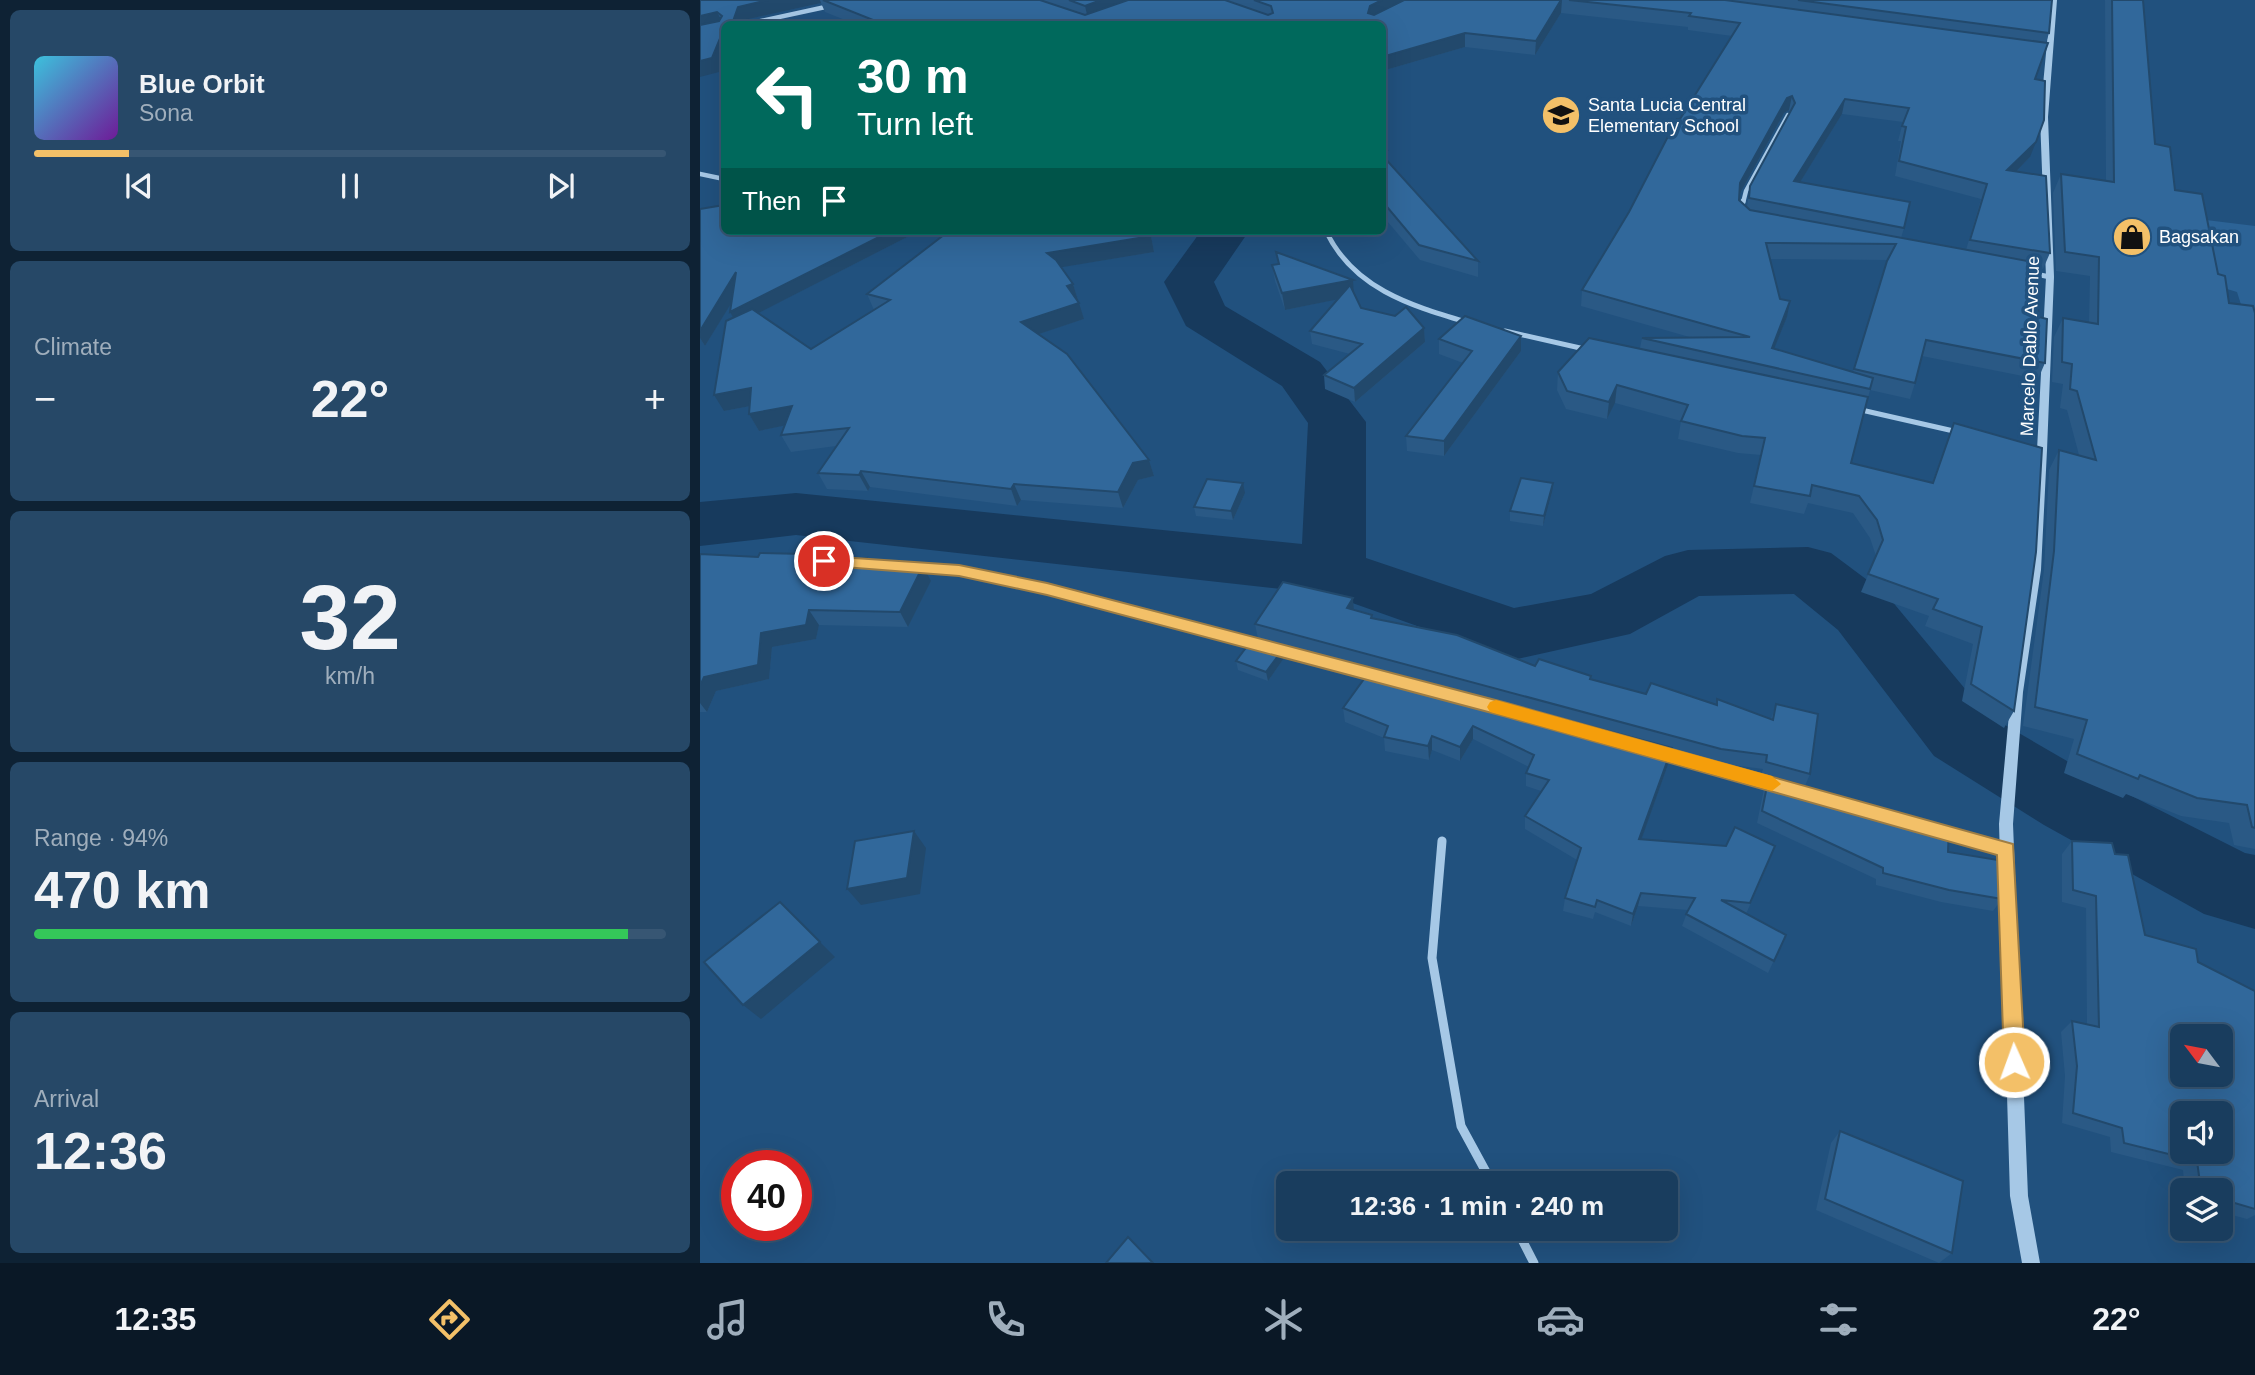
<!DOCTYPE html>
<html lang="en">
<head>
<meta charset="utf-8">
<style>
	body { margin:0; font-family:Arial,sans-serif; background:#264867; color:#f1f3f6; height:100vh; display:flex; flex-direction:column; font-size:26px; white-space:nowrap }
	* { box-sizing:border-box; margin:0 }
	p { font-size:23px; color:#9faebc }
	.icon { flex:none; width:38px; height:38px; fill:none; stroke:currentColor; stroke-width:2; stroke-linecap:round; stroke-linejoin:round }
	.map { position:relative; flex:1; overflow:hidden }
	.side { display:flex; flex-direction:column; gap:10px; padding:10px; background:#0e2234; width:700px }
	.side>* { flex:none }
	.top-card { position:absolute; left:21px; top:21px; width:665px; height:214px; border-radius:10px; box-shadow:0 7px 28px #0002,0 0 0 2px #375673; background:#00695c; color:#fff; overflow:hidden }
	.needle { width:46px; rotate:302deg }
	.buttons { position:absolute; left:1470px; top:1024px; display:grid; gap:14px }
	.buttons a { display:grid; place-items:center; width:63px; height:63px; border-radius:10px; background:#193d5e; box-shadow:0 7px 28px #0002,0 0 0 2px #375673; font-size:35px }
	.speed { position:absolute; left:21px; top:1150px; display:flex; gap:14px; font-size:35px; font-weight:700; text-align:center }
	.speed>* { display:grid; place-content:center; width:91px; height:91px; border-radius:50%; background:#193d5e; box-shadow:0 7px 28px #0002,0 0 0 2px #375673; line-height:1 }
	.speed .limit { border:10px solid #d22; background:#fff; color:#111 }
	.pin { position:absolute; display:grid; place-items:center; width:60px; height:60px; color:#fff; margin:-30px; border:4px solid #fff; border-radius:50%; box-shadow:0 2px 7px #0007 }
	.me { position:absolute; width:77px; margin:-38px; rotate:358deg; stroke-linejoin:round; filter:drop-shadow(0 0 5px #0008) }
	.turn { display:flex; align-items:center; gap:24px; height:147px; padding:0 21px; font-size:32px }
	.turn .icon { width:91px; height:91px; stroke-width:2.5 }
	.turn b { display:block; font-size:49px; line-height:60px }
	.then { display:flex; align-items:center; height:66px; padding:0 21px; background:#0003; gap:14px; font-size:26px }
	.big { font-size:52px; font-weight:700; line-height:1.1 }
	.side .card { flex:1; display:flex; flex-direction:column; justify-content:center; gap:10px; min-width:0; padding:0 24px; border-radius:10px; background:#264867 }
	.side .dial { align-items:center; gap:0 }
	.dial b { font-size:91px; line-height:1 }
	.song { display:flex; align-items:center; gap:21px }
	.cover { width:84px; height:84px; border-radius:10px; background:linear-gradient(135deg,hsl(190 70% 55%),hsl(280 70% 35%)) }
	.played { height:7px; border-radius:4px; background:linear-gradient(90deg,#f3c068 15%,#375673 15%) }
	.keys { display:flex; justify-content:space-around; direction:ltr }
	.heat { display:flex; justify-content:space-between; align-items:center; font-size:38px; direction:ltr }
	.charge { height:10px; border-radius:5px; background:linear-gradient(90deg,#34c759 94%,#375673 0) }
	.trip { position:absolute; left:576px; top:1171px; width:402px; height:70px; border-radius:10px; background:#193d5e; box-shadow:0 7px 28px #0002,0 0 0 2px #375673; font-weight:700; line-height:70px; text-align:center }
	.tab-bar { display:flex; height:112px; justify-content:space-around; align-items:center; background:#0a1826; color:#9faebc }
	.tab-bar .icon { width:49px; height:49px }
	.tab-bar .current { color:#f3c068 }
	.tab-bar b { font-size:32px; color:#f1f3f6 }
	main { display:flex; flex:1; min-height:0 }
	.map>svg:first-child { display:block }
	.green { fill:#2c6396 }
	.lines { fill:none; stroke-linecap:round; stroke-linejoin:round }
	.river { fill:#173a5d; fill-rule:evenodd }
	.minor-far3 { stroke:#a6c8e6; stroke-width:4.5 }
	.minor-far2 { stroke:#a6c8e6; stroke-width:5 }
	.minor-far1 { stroke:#a6c8e6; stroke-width:7 }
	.minor { stroke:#a6c8e6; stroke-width:9 }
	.tertiary { fill:#a6c8e6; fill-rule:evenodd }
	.wall { fill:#2a5985; fill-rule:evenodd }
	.shaded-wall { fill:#22496c }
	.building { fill:#31689b; stroke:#22496c; stroke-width:2; fill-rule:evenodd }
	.route { fill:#f3c068; stroke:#9e7d44; stroke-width:2 }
	.slow { fill:#f59e0b }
	.labels { text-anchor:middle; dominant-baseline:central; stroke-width:7; stroke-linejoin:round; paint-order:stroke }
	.far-poi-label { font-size:18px; fill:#fff; stroke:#21517e; text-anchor:start }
	.far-street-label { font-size:18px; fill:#fff; stroke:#21517e }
</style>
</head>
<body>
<main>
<section class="side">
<div class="card">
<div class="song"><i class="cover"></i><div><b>Blue Orbit</b><p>Sona</p></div></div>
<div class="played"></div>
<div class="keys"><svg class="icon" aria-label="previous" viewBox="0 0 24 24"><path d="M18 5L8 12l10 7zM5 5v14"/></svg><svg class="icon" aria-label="pause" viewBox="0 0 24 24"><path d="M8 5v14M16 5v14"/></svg><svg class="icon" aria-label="next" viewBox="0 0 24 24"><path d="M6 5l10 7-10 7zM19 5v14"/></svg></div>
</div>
<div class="card"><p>Climate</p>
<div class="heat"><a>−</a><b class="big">22°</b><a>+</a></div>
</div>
<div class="card dial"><b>32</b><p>km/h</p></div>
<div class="card"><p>Range · 94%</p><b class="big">470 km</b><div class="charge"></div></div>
<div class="card"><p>Arrival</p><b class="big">12:36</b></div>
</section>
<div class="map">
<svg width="1555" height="1263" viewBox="0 0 1555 1263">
	<rect width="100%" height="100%" fill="#21517e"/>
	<!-- green -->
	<polygon class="green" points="1506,220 1555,226 1555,348 1537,292 1517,286"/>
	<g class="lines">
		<!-- river -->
		<polygon class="river" points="501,231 549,231 514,282 525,306 620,362 666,422 666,558 814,608 891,594 965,556 988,550 1108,547 1131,553 1186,594 1286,714 1398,779 1545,853 1555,855 1555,929 1504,914 1344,825 1234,756 1138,630 1094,594 999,596 930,634 813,660 627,594 96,535 0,546 0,502 96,493 602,544 608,423 582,386 486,326 464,282"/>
		<!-- minor-far3 -->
		<g class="minor-far3">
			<polyline points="47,24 130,6"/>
			<polyline points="0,174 24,179"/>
			<polyline points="1043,203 1046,191 1088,115"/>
		</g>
		<!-- minor-far2 -->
		<g class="minor-far2">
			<polyline points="1040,212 1043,201"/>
			<path d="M626,231C653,288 709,305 766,322"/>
			<polyline points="1326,272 1350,277"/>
			<polyline points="805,331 889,350"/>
			<polyline points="1157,409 1258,432"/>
		</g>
		<!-- minor-far1 -->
		<g class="minor-far1">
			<polyline points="102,561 142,562"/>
			<polyline points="161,564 191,566"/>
			<polyline points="217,568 296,577 556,645"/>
			<polyline points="574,650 675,676"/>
			<polyline points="963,754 1073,784"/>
		</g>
		<!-- minor -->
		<g class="minor">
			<polyline points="1240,831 1306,850"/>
			<polyline points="742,841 732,958 761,1126 792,1183"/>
			<polyline points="816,1228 834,1263"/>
		</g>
		<!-- tertiary -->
		<polygon class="tertiary" points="1351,0 1357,0 1348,117 1354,277 1347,450 1341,570 1323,692 1313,824 1328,1196 1340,1263 1322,1263 1310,1196 1299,824 1311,692 1329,570 1337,450 1346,277 1340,117"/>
	</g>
	<!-- wall -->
	<g class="wall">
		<path d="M0,0H1352L1349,33L1335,79L1330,157L1316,172L1350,253L1343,269L1333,267L1345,363L1338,379L1222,356L1215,383L1210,399L1170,390L1151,463L1232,483L1254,423L1314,711L1304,728L1262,701L1273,644L1225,626L1229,616L1161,592L1176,556L1170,538L1153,513L1108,503L1104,514L1050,503L1061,455L1038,453L978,439L981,421L915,403L907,419L866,409L857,390L858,372L940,348L942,338H993L881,306L882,290L929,212L980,119L1032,36L988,30V27L861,13L835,55L765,47L682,71V24H155L125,12L121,3L24,24L19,72ZM1089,110L1090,113L1050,186L1047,207L1039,200V196L1084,113ZM1142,114L1203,122L1198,141H1201L1195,176L1281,199L1266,250L1201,238L1204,228L1100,182ZM1070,259L1188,260L1153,372L1074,348L1087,317L1080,299Z"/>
		<polygon points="1405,0 1443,0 1455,144 1475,190 1518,274 1529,303 1555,313 1555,849 1534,845 1529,823 1481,816 1426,794 1423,798 1364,773 1374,739 1323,726 1344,570 1349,470 1359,450 1379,455 1367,410 1360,408 1363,384 1352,382 1354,337 1363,318 1389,322 1390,276 1356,271 1353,193 1361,174 1406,181"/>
		<polygon points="682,143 687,150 688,161 778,261 778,277 720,260 682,215"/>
		<polygon points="0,209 24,231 219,231 58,313 111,349 174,310 167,294 451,236 454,252 361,267 373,284 378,300 377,300 384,319 338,334 449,460 454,476 438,480 423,508 321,500 317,506 170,487 168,491 127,489 118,473 136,446 91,452 81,435 85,425 59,431 49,414 50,406 24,411 33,317 31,303 5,346 0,338"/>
		<polygon points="576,252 654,294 661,308 724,328 725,342 655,402 625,389 624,375 650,354 612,344 610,331 638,299 585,310 575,281 572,265 578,264"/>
		<polygon points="821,336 821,351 744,456 707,451 706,436 763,363 739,354 739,339"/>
		<polygon points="852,492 843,526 810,521 810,511"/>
		<polygon points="545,493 533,520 496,516 494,507"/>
		<polygon points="0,554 58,557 104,554 111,565 166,558 170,565 231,581 208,627 119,625 116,639 72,647 69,679 16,691 7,712 0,712"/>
		<polygon points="654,610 673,619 835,666 946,694 1016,704 1017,699 1071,719 1076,704 1110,774 1105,786 1248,852 1302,899 1293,911 1241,902 1176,885 1176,879 1057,823 1064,789 1068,777 1061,775 1063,769 1017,763 971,750 969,762 941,840 1070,859 1046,914 1086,935 1068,973 982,926 988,910 938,906 931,926 895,912 893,919 863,911 865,898 877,860 825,829 825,816 841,791 826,786 826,773 829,767 773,739 760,761 732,750 729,760 685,751 684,738 645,722 643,708 671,669 558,639 555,624"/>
		<polygon points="583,649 584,658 568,681 538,670 536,661"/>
		<polygon points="1372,841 1445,935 1555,991 1555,1215 1547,1219 1521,1212 1521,1190 1485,1190 1483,1170 1411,1152 1410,1137 1362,1123 1365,1076 1361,1032 1372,1021 1387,1024 1386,908 1362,902 1362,854"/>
		<polygon points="1140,1131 1252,1253 1239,1263 1116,1210 1131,1143"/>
	</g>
	<!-- shaded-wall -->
	<g class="shaded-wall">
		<polygon points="68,0 120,0 121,3 44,20 43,24 32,24 38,7"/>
		<polygon points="401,0 440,0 388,19 385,6"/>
		<polygon points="682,0 710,0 671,20 668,13 670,6"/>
		<polygon points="862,0 861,13 835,55 836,41"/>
		<polygon points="17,12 24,25 0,31 0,16"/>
		<polygon points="24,30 24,58 19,72 0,77 0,61"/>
		<polygon points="765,33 765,47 682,71 682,57"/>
		<polygon points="1092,96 1089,110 1084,113 1037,199 1040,183 1087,98"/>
		<polygon points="1145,99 1142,114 1091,197 1094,181"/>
		<polygon points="1336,142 1330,157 1302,186 1307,170"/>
		<polygon points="687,150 688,164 682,166 682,151"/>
		<polygon points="191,231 219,231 37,324 30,312"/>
		<polygon points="451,236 454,252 351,269 347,253"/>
		<polygon points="36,272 43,284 5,346 0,338 0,331"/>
		<polygon points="653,280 654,296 585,310 582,293"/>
		<polygon points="373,284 378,300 371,302 367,286"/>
		<polygon points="1090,301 1087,317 1068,364 1072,348"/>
		<polygon points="379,303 384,319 327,338 321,322"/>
		<polygon points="724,328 725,342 655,402 654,388"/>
		<polygon points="821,336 821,351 744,456 744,441"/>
		<polygon points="917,385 915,403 907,419 909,402"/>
		<polygon points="51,388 61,404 24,411 14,395"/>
		<polygon points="92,406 101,422 59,431 49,414"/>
		<polygon points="449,460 454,476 438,480 423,508 418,492 433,463"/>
		<polygon points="161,471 170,487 168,491 159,475"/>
		<polygon points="543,483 545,493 533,520 531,511"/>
		<polygon points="853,483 852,492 843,526 844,516"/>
		<polygon points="314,484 321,500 317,506 311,489"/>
		<polygon points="104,554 114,569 98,566"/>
		<polygon points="166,558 175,573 160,565"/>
		<polygon points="223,566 231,581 208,627 200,612"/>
		<polygon points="653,598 654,613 647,608"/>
		<polygon points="109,610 119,625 116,639 72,647 69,679 16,691 7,712 0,703 0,686 4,677 61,633"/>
		<polygon points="583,649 584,658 568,681 566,672"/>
		<polygon points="773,726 773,739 760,761 760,747"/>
		<polygon points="732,736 732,750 729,760 728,746"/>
		<polygon points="972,748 969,762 937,852 939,839"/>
		<polygon points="214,831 226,848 220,894 161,905 147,889"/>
		<polygon points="941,893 938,906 931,926 933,914"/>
		<polygon points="120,942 135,957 61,1019 43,1005"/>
	</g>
	<!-- building -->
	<g class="building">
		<polygon points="0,0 68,0 38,7 32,24 24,24 24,30 23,31 12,58 0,61 0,25 19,21 22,16 17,12 0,16"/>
		<polygon points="123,0 340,0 385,15 428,0 525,0 568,15 573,13 571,6 554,0 682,0 670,6 668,13 674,15 704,0 861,0 836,41 765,33 682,57 682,24 276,24 273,23 269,24 183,24"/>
		<polygon points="369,0 401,0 385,6"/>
		<polygon points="869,0 1025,0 1348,43 1335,79 1345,81 1344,120 1336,142 1307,170 1346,176 1350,253 1270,240 1287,184 1199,161 1206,127 1202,126 1209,108 1145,99 1094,181 1210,202 1204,228 1049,198 1050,186 1095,103 1092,96 1087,98 1040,183 1039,200 1050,210 1333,262 1339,317 1347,319 1345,363 1226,340 1215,383 1154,369 1187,261 1196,244 1066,243 1080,299 1090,301 1072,348 1173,378 1170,389 942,338 1050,337 882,290 929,212 977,119 980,119 1040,23 989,16 991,13"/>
		<polygon points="1098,0 1352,0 1349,33"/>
		<polygon points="1412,0 1443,0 1455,144 1470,147 1475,190 1502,194 1518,274 1525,276 1529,303 1553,306 1555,313 1555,828 1552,827 1547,805 1497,798 1440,775 1438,779 1377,754 1387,720 1335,707 1354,551 1359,450 1396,460 1377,391 1370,389 1372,364 1362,362 1363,318 1398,324 1399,257 1365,252 1361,174 1414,182"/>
		<polygon points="682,143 687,150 682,151"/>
		<polygon points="682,155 778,261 719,245 682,201"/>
		<polygon points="24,205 24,231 191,231 30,312 36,272 0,331 0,209"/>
		<polygon points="249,231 448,231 451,236 347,253 356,260 373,284 367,286 379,303 321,322 367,354 449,460 433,463 418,492 314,484 311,489 161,471 159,475 118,473 149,428 81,435 92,406 49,414 51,388 14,395 26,321 52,309 111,349 190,300 167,294"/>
		<polygon points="576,252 653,280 582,293 572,265 579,264"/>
		<polygon points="650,285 661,308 695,316 706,307 724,328 654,388 624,375 662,344 610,331"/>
		<polygon points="765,316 821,336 744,441 706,436 772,351 739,339"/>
		<polygon points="889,338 1168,397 1151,463 1233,483 1254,423 1342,448 1336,552 1314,711 1271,684 1282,627 1233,609 1238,599 1168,574 1183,540 1177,520 1159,496 1112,485 1110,496 1054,486 1065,438 1042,436 981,421 988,405 917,385 909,402 867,391 858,372"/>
		<polygon points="821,478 853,483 844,516 810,511"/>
		<polygon points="507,479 543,483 531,511 494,507"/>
		<polygon points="60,553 104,554 98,566 166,558 160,565 223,566 200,612 109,610 106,625 61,633 58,665 4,677 0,686 0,554 58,557"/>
		<polygon points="583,582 653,598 647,608 672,615 671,618 757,635 835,666 839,659 891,676 890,679 946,694 951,683 1017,705 1017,699 1073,720 1076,704 1118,714 1110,774 1066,762 1067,755 1021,749 555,624"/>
		<polygon points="551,641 583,649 566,672 536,661"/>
		<polygon points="672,668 972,748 939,839 1026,846 1035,827 1075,846 1050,903 1021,900 1086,935 1074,961 986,914 995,898 941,893 933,914 897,900 895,907 865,898 881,848 825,816 849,780 826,773 834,755 773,726 760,747 732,736 728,746 684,737 688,726 643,708"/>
		<polygon points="1069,776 1249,827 1248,852 1298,860 1302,899 1249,890 1183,873 1183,868 1062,811"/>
		<polygon points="214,831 207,878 147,889 155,841"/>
		<path d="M1372,841L1412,843L1415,854L1428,855L1445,935L1496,949L1498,962L1555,991V1209L1521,1199V1190H1501L1497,1161L1424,1143L1422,1128L1373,1113L1377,1066L1372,1021L1399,1027L1396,896L1373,890ZM1482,1036H1521V1074H1482ZM1482,1113H1521V1152H1482Z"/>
		<polygon points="80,902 120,942 43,1005 4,962"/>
		<polygon points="1140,1131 1263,1181 1252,1253 1125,1199"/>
		<polygon points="428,1237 453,1263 406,1263"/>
	</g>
	<!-- route -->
	<polygon class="route" points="124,556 259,565 347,583 807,703 1313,844 1325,1062 1322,1070 1314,1073 1307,1070 1304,1062 1297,855 807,717 347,595 259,576 118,565 116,561"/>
	<!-- slow -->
	<polygon class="slow" points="796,700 1072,776 1081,784 1072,791 790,712 787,707 790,702"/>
	<!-- icons -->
	<defs>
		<g id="school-disc" transform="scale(2.0125)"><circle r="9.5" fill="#f3c068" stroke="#21517e"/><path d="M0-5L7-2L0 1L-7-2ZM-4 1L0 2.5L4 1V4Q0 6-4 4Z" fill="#111"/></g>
		<g id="shop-disc" transform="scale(2.0125)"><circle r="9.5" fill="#f3c068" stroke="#21517e"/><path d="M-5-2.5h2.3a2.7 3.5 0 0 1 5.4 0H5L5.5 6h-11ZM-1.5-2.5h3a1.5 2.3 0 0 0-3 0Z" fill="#111"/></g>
	</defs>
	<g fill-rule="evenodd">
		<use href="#school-disc" x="861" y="115"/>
		<use href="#shop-disc" x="1432" y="237"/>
	</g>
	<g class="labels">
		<!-- far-poi labels -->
		<g class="far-poi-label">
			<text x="888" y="105">Santa Lucia Central<tspan x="888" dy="21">Elementary School</tspan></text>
			<text x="1459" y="237">Bagsakan</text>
		</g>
		<!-- far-street labels -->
		<g class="far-street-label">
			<text transform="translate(1330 346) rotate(-88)">Marcelo Dablo Avenue</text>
		</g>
	</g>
</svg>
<div class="buttons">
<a><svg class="needle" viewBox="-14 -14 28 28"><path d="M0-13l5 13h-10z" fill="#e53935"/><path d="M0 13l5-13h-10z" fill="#9faebc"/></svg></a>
<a><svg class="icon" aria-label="sound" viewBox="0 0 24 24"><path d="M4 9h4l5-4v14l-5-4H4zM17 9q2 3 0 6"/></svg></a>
<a><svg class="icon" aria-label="layers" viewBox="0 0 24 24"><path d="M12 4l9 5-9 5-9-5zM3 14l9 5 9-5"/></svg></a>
</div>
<div class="speed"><div class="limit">40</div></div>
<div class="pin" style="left:124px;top:561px;background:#d93025"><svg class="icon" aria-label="arrive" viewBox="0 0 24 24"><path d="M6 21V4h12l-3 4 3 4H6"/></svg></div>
<svg class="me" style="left:1314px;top:1062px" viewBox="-20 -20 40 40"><circle r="17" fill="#f3c068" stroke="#fff" stroke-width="3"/><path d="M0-11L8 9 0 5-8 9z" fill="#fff"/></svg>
<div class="trip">12:36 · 1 min · 240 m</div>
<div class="top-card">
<div class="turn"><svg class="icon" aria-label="left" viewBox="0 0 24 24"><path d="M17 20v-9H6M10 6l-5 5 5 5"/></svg><div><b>30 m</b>Turn left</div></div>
<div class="then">Then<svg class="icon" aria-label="arrive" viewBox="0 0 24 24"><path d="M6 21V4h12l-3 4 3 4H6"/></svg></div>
</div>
</div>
</main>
<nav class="tab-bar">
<b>12:35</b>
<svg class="icon current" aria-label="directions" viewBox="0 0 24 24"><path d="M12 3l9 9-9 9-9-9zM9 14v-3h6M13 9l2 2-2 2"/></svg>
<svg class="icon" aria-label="music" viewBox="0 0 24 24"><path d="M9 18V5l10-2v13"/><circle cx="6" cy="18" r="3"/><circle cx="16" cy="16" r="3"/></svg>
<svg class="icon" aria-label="phone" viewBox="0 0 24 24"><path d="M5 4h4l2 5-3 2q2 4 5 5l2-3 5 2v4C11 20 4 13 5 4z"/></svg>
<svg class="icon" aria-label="climate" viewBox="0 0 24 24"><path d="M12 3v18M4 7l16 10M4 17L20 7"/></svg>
<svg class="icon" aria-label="car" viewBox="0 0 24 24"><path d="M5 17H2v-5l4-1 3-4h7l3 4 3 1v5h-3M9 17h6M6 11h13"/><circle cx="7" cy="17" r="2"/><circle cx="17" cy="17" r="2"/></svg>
<svg class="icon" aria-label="filters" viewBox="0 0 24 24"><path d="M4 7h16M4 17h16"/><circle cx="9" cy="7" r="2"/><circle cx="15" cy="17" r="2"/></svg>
<b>22°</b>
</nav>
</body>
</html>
